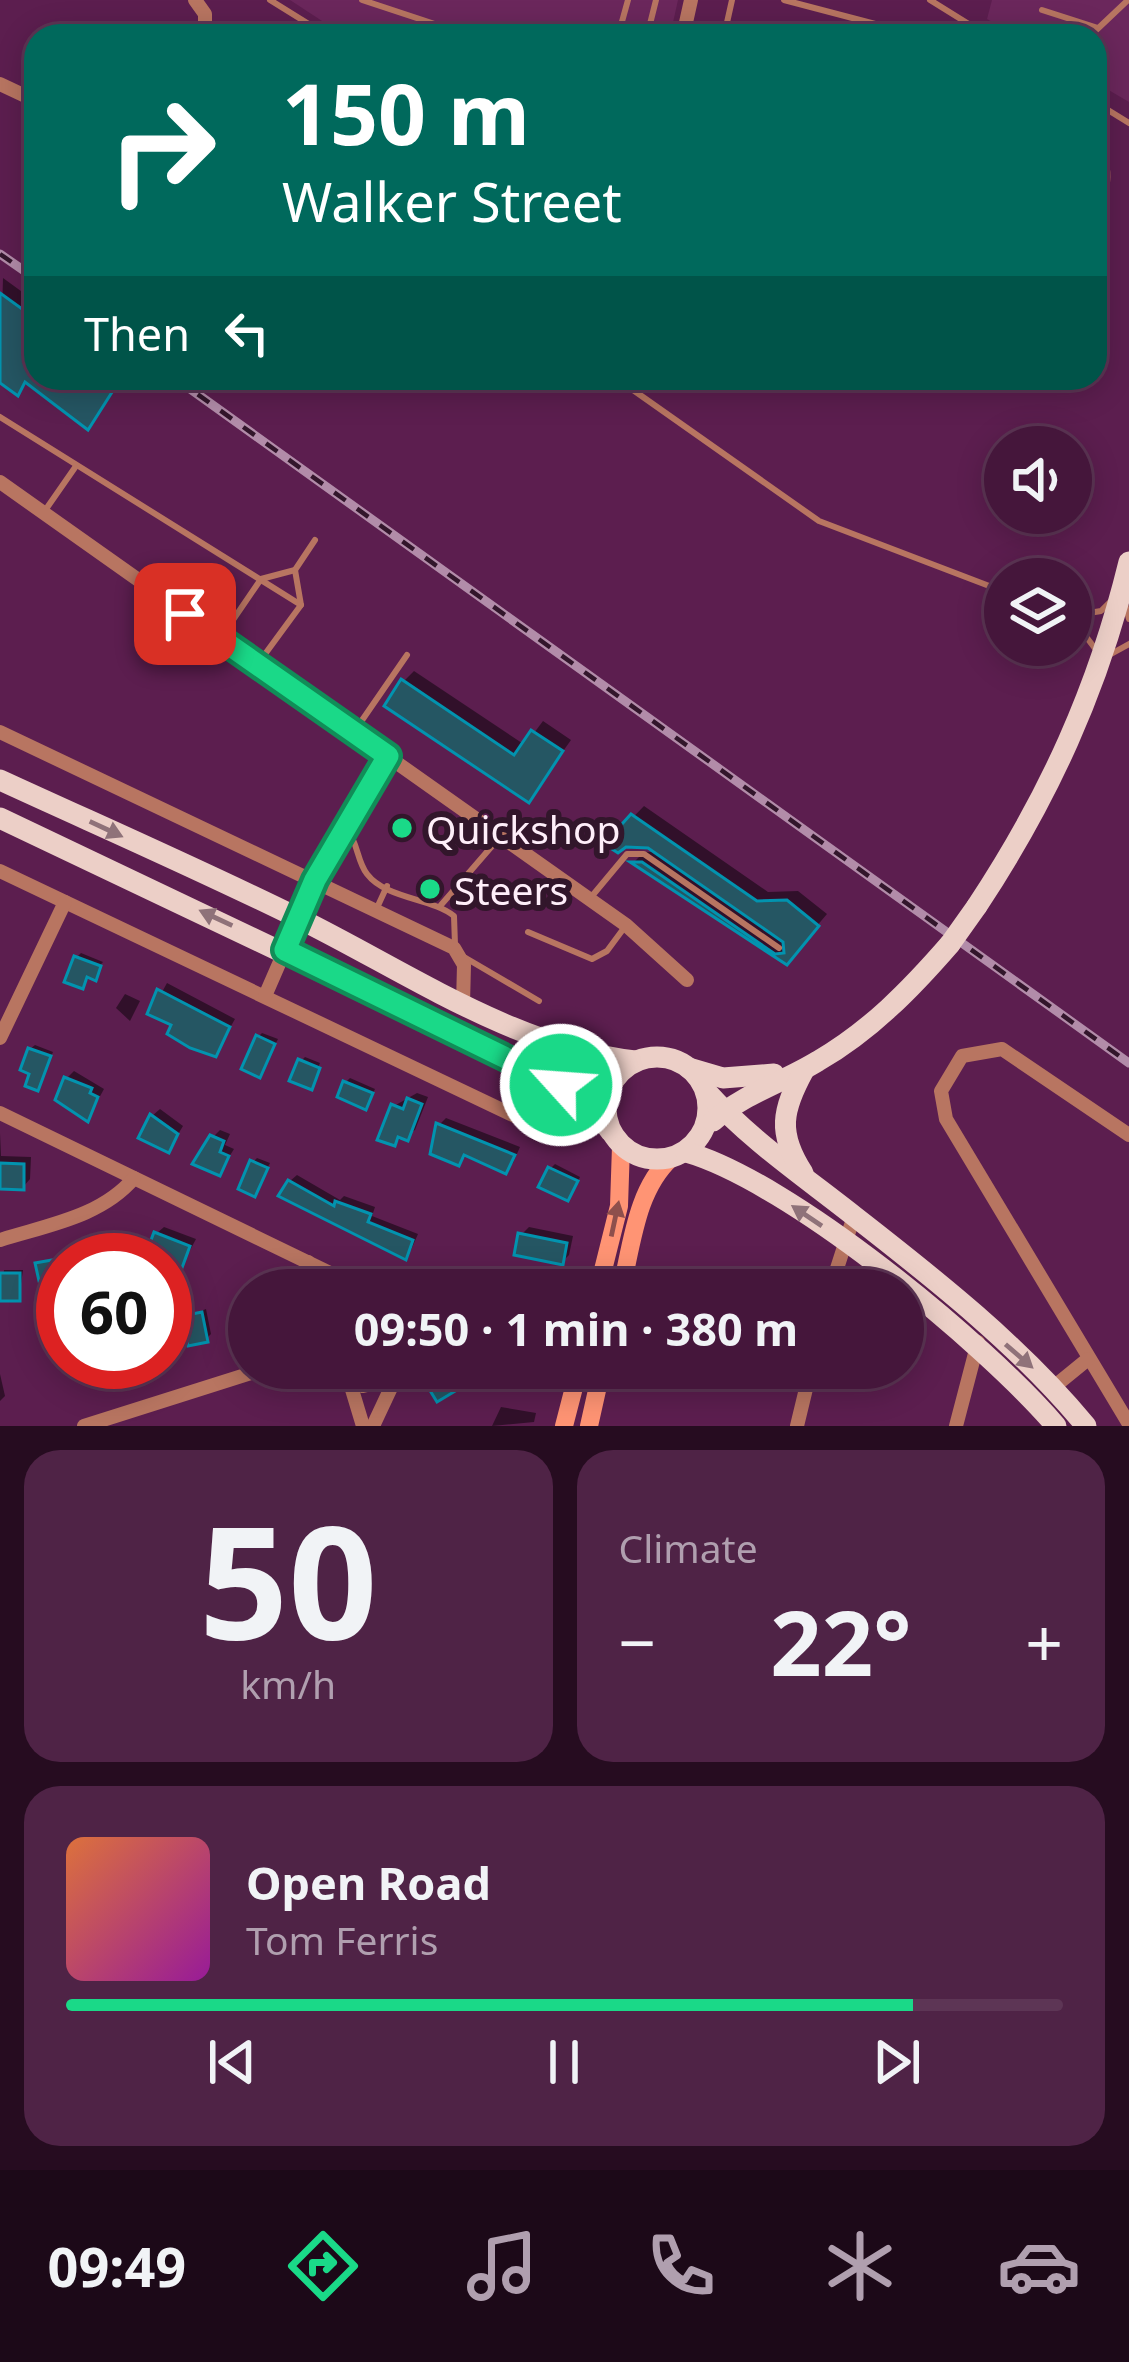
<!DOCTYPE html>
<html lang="en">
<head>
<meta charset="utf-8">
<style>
	body { margin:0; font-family:"Noto Sans",sans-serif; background:#4f2346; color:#f1f3f6; height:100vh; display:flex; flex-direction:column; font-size:45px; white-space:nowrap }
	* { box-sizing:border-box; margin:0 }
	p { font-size:39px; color:#b09faf }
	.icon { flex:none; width:66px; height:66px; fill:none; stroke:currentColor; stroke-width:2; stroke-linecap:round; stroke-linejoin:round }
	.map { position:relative; height:1426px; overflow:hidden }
	.drawer { display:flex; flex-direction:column; gap:24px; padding:24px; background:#260c20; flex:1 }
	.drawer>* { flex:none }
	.guide { position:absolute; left:24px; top:24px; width:1083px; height:366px; border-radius:36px; box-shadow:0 6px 30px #0003,0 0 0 3px #5d3555; background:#00695c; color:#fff; overflow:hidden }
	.fabs { position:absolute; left:984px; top:426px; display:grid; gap:24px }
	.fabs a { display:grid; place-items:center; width:108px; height:108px; border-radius:50%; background:#45163b; box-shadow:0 6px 30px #0003,0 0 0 3px #5d3555; font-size:60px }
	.speed { position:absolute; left:36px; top:1233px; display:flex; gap:24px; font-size:60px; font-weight:700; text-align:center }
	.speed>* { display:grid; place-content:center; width:156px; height:156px; border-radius:50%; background:#45163b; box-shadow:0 6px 30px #0003,0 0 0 3px #5d3555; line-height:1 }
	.speed .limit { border:18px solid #d22; background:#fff; color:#111 }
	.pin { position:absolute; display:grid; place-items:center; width:102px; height:102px; color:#fff; margin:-51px; border-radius:24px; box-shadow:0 6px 18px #0006 }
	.me { position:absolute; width:132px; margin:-66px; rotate:296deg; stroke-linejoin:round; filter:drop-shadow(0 0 9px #0008) }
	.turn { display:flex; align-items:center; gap:42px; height:252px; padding:0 60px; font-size:54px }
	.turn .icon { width:156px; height:156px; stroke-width:2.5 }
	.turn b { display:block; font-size:84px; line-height:102px }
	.then { display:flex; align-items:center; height:114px; padding:0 60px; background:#0003; gap:24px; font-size:45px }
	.big { font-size:90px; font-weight:700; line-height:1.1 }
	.drawer .card { flex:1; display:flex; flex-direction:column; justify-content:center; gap:18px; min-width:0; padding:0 42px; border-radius:36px; background:#4f2346 }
	.drawer .dial { align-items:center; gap:0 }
	.dial b { font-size:156px; line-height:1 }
	.song { display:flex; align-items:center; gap:36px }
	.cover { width:144px; height:144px; border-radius:18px; background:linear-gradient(135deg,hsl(20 70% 55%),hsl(300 70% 35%)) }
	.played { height:12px; border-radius:6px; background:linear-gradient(90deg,#1ad988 85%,#5d3555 85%) }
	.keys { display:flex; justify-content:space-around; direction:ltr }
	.heat { display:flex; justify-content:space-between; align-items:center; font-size:66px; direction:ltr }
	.drawer .tiles { flex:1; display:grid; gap:24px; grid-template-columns:1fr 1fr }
	.card:last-child { grid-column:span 2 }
	.trip { position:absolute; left:228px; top:1269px; width:696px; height:120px; border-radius:60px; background:#45163b; box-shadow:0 6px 30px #0003,0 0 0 3px #5d3555; font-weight:700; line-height:120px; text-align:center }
	.tabs { display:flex; height:192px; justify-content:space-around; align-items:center; background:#1c0918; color:#b09faf }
	.tabs .icon { width:84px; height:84px }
	.tabs .on { color:#1ad988 }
	.tabs b { font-size:54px; color:#f1f3f6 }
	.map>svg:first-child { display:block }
	.built { fill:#6b275c }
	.shadow { fill:#0007 }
	.building { fill:#255663; stroke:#0293af; stroke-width:3 }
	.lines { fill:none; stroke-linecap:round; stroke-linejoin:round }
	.lane { stroke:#b87561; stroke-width:6 }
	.street { stroke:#b87561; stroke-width:14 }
	.secondary { stroke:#ff9474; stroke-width:18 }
	.primary { stroke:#eccfc7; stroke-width:21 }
	.rail-casing { stroke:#b28ca9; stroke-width:9 }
	.rail { stroke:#32162b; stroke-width:4.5; stroke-dasharray:14; stroke-linecap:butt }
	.primary-bridge { stroke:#eccfc7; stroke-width:21 }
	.oneway { fill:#8f7279 }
	.oneway2 { fill:#8e4f4c }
	.route-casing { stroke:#118d58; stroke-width:30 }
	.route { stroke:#1ad988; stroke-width:21 }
	.poi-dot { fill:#1ad988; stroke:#32162b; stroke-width:4.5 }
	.labels { text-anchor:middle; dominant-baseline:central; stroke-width:12; stroke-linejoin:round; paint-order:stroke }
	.poi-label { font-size:39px; fill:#feeef9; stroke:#32162b; text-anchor:start }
</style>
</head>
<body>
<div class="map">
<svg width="1129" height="1426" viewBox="0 0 1129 1426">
	<rect width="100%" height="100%" fill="#5c1e4f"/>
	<!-- built -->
	<g class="built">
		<polygon points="290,0 678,0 670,36 345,36"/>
		<polygon points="992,0 1129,0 1129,102 1095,82 1095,36 1017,36 987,19"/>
	</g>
	<!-- shadow -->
	<g class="shadow">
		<polygon points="3,278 36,302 36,378 122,378 88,426 29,381 17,392 0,379"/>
		<polygon points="414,671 525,745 543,721 571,740 529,799 404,681"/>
		<polygon points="644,806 768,892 798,891 827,914 787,961 635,861 644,852 660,852 649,845 608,843"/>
		<polygon points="81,953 103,962 82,986 76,958"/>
		<polygon points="167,983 235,1019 215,1054 175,1023 151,1012"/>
		<polygon points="125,994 140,1001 130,1021 116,1008"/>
		<polygon points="262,1033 278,1039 260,1074 258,1037"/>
		<polygon points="35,1045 53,1052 37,1087 30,1049"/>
		<polygon points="305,1057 320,1063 310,1086 301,1061"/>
		<polygon points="74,1071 104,1089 88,1118 67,1078"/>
		<polygon points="350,1078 375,1089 366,1106 346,1082"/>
		<polygon points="417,1093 428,1097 415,1130 394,1143 394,1106"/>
		<polygon points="160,1109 183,1126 169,1149 152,1116"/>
		<polygon points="446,1118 520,1147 513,1163 505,1171 466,1156 458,1163 439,1125"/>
		<polygon points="220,1130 230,1134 225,1145 234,1149 219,1173 213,1137"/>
		<polygon points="0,1133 1,1156 31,1157 30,1179 23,1187 0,1186"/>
		<polygon points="257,1158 270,1163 255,1193 253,1162"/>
		<polygon points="555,1164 580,1177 572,1193 550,1169"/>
		<polygon points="297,1175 340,1200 344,1196 375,1207 372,1216 418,1234 411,1250 405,1256 290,1181"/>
		<polygon points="164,1227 196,1239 178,1273 156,1234"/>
		<polygon points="529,1227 573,1236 569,1255 562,1262 521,1235"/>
		<polygon points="71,1255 72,1260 63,1260 63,1274 39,1264"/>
		<polygon points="4,1270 23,1270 19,1298 0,1298"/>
		<polygon points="267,1287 288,1287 288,1290 264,1290"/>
		<polygon points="206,1309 211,1334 206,1339 186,1317"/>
		<polygon points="454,1368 464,1368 469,1377 438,1398 434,1380"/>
		<polygon points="500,1368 547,1368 547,1375 540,1382"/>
		<polygon points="0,1374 5,1396 0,1401"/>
		<polygon points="501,1407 536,1413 534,1422 492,1426"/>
	</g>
	<!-- building -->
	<g class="building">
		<polygon points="0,293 36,319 36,378 121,378 88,430 25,382 18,396 0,383"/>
		<polygon points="401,679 514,755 531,730 563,751 529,803 384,706"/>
		<polygon points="631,814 757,901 787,900 819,926 787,965 630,862 642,862 775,954 784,953 783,942 648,848 626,847 618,853 604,844"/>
		<polygon points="74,956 101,966 96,981 87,977 83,989 64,982"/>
		<polygon points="157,989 230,1027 216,1057 190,1048 167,1034 171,1025 147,1014"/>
		<polygon points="256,1035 275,1044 260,1078 241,1069"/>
		<polygon points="28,1048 51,1056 38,1091 25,1086 29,1074 20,1070"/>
		<polygon points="298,1059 320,1068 312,1090 289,1081"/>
		<polygon points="64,1077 92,1088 90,1093 98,1097 88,1122 55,1100"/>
		<polygon points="343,1081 373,1093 366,1110 337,1097"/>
		<polygon points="407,1098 422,1104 408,1141 398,1137 395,1146 377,1140 391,1104 403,1109"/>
		<polygon points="150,1114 178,1134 169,1153 138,1138"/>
		<polygon points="436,1123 515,1155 506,1174 464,1155 459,1166 430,1154"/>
		<polygon points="210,1135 224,1141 220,1152 229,1156 220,1176 192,1164"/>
		<polygon points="250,1160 268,1168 255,1197 238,1189"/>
		<polygon points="0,1163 24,1164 24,1190 0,1189"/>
		<polygon points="548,1167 578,1181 568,1201 538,1187"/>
		<polygon points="288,1180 334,1206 335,1201 371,1214 368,1222 413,1240 406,1260 278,1196"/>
		<polygon points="154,1232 190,1246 179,1276 165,1271 170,1259 147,1251"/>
		<polygon points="518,1233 567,1243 563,1265 514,1255"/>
		<polygon points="63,1258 63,1277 39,1281 35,1263"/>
		<rect x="0" y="1273" width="20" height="28"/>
		<polygon points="202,1312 208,1342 188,1346 182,1316"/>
		<polygon points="452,1368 467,1384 437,1402 426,1384"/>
		<polygon points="497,1368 539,1368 541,1385 498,1390"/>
	</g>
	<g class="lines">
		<!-- lane -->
		<g class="lane">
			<polyline points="270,0 328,36"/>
			<polyline points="362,0 471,36"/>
			<polyline points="784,0 921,36"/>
			<polyline points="930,0 988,36"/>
			<polyline points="1042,10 1098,28"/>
			<polyline points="618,36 628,0"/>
			<polyline points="647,36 656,0"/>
			<polyline points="724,36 732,0"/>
			<polyline points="1090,36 1128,0"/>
			<polyline points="1095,102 1129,123"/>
			<path d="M1095,143C1119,169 1102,202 1095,233"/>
			<polyline points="616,378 819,521 1005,592"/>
			<polyline points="0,417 301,605"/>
			<polyline points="44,512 76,466"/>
			<polyline points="1125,604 1129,619"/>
			<polyline points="1071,616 1101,611 1112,600"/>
			<polyline points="1071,617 1097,651"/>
			<polyline points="222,636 261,579 295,570"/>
			<polyline points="1111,654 1129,644"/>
			<polyline points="257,665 301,605 295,570 315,540"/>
			<polyline points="356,729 407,655"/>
			<path d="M347,829C358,843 357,861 367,874C386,899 432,898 454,916L455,945"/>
			<polyline points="592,896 627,854 644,854 779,948"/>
			<polyline points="441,905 499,838"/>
			<polyline points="376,910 387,886"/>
			<polyline points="528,932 592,959 607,951 624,928"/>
			<polyline points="464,957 539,1001"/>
		</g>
		<!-- street -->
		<g class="street">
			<polyline points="195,0 205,14 205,36"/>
			<polyline points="683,36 691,0"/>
			<polyline points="0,84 36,101"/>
			<polyline points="0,482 626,925 687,980"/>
			<polyline points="0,732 454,948 464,965 463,1004"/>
			<polyline points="0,871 540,1128 577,1135"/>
			<polyline points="265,996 315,881 388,756"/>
			<polyline points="0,1038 65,902"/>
			<polyline points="0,1113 365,1290"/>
			<polyline points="1129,1135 1002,1049 962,1056 941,1091 946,1119 1129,1424"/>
			<path d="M0,1240C47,1225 101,1217 134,1178"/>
			<polyline points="308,1262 319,1290"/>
			<polyline points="830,1290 854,1216"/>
			<polyline points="330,1368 363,1386 388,1380 401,1368"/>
			<polyline points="350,1383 363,1426"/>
			<polyline points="1050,1390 1088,1359"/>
			<polyline points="84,1426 267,1368"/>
			<polyline points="373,1426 396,1377"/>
			<polyline points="797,1426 811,1368"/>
			<polyline points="956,1426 978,1342"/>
		</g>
		<!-- secondary -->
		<g class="secondary">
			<polyline points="598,1290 619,1206 621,1146"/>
			<path d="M621,1290C632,1245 636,1190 671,1158"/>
			<polyline points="564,1426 579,1368"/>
			<polyline points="589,1426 602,1368"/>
		</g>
		<!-- primary -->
		<g class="primary">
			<path d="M0,780C100,826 201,870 300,919C407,972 514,1047 635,1061"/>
			<polyline points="0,818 561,1085 591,1105 611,1132"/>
			<path d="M977,906C1049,797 1098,689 1129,562"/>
			<circle cx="657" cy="1108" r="51"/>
			<polyline points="689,1068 723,1078 774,1074"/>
			<path d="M706,1091C750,1140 802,1175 854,1216C935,1279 1021,1347 1086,1426"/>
			<path d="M713,1121C745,1093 782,1083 818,1061C870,1031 911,989 950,944"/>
			<path d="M686,1152C789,1181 985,1343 1056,1426"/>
			<path d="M803,1173C777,1133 782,1110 804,1070"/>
		</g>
		<!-- rail casing -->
		<g class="rail-casing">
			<g id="rail">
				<polyline points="0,254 36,279"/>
				<polyline points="175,378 1129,1063"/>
			</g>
		</g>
		<!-- rail -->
		<use href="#rail" class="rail"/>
		<!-- primary-bridge -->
		<polyline class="primary-bridge" points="950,944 977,906"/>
	</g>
	<!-- one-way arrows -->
	<defs><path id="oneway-solid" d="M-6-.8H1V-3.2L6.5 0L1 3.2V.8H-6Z" transform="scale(3)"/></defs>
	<g class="oneway">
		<use href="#oneway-solid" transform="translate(106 829) rotate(25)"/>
		<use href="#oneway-solid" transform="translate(216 918) rotate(-155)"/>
		<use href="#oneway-solid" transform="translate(807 1216) rotate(-146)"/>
		<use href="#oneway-solid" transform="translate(1019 1356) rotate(41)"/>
	</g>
	<use class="oneway2" href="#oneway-solid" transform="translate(615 1219) rotate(-78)"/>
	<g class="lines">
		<!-- route casing -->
		<g class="route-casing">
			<polyline id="route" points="185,614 388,756 315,880 285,950 561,1085"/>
		</g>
		<!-- route -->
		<use href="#route" class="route"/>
	</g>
	<!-- markers -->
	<g class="poi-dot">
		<circle cx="402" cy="828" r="12"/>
		<circle cx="430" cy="889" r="12"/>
	</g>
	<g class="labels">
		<!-- poi labels -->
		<g class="poi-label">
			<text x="426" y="828">Quickshop</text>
			<text x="454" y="889">Steers</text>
		</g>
	</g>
</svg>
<div class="fabs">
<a><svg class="icon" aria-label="sound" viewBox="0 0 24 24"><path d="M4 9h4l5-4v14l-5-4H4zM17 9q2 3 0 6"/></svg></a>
<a><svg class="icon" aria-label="layers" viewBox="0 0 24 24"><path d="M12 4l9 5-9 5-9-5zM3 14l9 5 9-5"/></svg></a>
</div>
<div class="speed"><div class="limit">60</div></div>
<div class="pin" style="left:185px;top:614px;background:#d93025"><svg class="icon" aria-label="arrive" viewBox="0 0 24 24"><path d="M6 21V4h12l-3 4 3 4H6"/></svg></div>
<svg class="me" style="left:561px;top:1085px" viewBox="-20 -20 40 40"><circle r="17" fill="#1ad988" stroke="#fff" stroke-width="3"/><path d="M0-11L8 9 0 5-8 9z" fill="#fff"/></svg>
<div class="trip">09:50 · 1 min · 380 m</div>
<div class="guide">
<div class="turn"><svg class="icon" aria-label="right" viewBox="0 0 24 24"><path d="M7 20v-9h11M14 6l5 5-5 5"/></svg><div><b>150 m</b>Walker Street</div></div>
<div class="then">Then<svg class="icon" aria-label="left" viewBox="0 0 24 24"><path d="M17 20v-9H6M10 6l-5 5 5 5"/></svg></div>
</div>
</div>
<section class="drawer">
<div class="tiles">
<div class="card dial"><b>50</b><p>km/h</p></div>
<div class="card"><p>Climate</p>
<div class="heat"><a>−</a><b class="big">22°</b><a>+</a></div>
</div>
<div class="card">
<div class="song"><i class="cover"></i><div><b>Open Road</b><p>Tom Ferris</p></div></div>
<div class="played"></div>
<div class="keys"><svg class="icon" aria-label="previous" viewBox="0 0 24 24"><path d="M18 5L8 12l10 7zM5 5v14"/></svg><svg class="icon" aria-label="pause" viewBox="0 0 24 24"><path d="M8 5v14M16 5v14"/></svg><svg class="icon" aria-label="next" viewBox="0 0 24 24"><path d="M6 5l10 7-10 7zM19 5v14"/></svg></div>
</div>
</div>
</section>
<nav class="tabs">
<b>09:49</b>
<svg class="icon on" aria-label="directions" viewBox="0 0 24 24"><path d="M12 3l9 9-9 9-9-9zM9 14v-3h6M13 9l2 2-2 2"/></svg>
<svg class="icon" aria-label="music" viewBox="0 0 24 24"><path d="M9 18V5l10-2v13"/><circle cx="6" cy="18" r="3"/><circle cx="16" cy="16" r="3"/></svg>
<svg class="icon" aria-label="phone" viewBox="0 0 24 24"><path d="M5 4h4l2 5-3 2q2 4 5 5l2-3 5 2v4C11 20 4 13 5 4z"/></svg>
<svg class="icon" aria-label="climate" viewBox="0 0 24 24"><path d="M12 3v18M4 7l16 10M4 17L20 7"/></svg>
<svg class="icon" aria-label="car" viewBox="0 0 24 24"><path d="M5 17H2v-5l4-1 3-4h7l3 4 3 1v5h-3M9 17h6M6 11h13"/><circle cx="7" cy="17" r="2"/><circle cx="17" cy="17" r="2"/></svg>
</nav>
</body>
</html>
